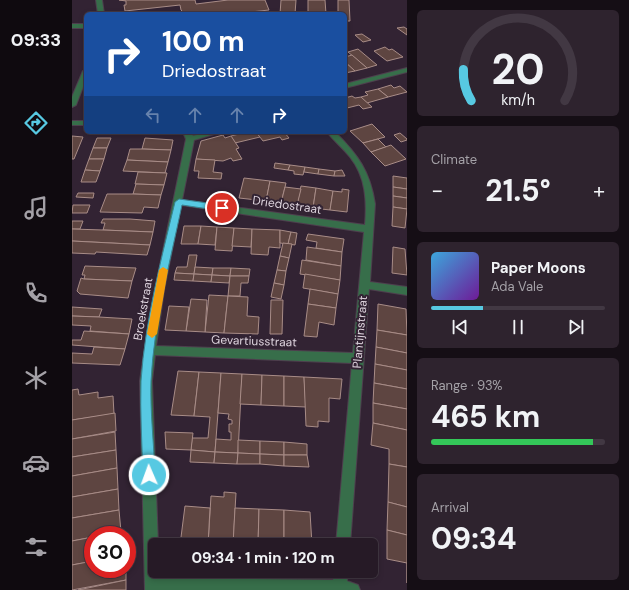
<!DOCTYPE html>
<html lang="en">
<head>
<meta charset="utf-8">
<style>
	body { margin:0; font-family:"DM Sans",sans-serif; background:#2e232e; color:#f1f3f6; height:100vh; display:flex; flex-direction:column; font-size:15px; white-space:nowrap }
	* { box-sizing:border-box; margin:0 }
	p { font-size:13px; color:#a4a1a7 }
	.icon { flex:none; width:22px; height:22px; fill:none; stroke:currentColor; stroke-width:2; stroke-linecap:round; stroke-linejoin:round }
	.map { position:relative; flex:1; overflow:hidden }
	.panel { display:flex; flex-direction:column; gap:10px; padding:10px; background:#150e15; width:222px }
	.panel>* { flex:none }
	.hud { position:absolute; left:12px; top:12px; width:263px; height:122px; border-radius:6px; box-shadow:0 2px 6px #0003,0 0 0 1px #423843; background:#1a4fa0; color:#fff; overflow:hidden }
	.speed { position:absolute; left:12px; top:526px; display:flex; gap:8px; font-size:20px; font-weight:700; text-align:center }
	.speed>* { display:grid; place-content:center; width:52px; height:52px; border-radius:50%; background:#261a26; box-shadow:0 2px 6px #0003,0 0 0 1px #423843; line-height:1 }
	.speed .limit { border:6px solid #d22; background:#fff; color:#111 }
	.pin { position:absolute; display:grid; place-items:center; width:34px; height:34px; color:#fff; margin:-17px; border:2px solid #fff; border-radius:50%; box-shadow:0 1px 4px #0007 }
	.me { position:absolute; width:44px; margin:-22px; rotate:358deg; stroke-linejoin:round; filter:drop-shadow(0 0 3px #0008) }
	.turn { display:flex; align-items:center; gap:14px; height:84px; padding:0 12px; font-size:18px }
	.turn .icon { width:52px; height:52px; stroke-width:2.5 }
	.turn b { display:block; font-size:28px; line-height:34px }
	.lanes { display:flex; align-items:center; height:38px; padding:0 12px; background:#0003; justify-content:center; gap:20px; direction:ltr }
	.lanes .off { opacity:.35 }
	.big { font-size:30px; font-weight:700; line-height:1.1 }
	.panel .tile { flex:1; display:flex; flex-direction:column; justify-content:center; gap:6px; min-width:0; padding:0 14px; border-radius:6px; background:#2e232e }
	.panel .dial { align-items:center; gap:0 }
	.dial svg { height:104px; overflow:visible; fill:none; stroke:#423843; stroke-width:7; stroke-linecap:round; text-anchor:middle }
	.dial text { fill:#f1f3f6; stroke:none }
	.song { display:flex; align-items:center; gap:12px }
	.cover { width:48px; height:48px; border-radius:6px; background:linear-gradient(135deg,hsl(200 70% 55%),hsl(280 70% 35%)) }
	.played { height:4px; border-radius:2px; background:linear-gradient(90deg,#57c9e2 30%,#423843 30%) }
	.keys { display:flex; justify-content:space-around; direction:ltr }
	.heat { display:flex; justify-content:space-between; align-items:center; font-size:22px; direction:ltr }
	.charge { height:6px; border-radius:3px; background:linear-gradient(90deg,#34c759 93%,#423843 0) }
	.trip { position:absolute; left:76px; top:538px; width:230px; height:40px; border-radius:6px; background:#261a26; box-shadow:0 2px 6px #0003,0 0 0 1px #423843; font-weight:700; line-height:40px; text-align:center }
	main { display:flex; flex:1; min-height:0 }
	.menu { display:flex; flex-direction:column; width:72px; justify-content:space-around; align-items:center; background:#0f0a0f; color:#a4a1a7 }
	.menu .icon { width:28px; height:28px }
	.menu .selected { color:#57c9e2 }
	.menu b { font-size:18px; color:#f1f3f6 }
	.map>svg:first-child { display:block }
	.building { fill:#5e4541; stroke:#a88c87 }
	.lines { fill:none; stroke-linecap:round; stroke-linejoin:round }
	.minor-casing { stroke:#4e3f4e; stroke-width:2 }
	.minor { fill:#376e4a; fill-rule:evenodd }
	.route { fill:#57c9e2; stroke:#398393 }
	.slow { fill:#f59e0b }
	.labels { text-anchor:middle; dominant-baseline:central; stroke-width:4; stroke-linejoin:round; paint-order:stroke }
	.street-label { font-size:12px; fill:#ded4de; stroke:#322333 }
</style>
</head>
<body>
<main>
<nav class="menu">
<b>09:33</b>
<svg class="icon selected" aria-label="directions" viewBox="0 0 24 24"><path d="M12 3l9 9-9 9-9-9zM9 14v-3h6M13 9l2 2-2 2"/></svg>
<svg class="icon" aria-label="music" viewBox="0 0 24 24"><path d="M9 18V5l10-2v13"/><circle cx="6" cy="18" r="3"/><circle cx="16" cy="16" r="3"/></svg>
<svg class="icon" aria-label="phone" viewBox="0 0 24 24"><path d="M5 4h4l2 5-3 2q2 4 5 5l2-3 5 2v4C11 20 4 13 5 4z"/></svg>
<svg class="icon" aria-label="climate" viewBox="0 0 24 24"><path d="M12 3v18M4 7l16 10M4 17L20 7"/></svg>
<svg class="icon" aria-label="car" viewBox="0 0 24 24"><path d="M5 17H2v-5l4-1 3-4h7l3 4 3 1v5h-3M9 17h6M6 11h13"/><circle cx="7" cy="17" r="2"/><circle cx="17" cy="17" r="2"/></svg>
<svg class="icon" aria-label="filters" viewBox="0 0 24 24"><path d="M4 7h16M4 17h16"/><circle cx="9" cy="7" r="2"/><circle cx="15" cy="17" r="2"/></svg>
</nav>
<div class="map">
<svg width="335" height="590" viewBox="0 0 335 590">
	<rect width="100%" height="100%" fill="#322333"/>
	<!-- building -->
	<g class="building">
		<polygon points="47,0 123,0 124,4 156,0 193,0 197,10 160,14 107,14 111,12 109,10 108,5 53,11 52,5 54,5 54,1"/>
		<polygon points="209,0 224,0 223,14 208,14"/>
		<polygon points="236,0 253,0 254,14 236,14"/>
		<polygon points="266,0 277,0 278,21 273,21 273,14 266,14"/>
		<polygon points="332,27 335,29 335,35 325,28"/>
		<polygon points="290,34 299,40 291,42 283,35"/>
		<polygon points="313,47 317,50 320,49 331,57 315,61 302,51"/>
		<polygon points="286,49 305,65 295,68 276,52"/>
		<polygon points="280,55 295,68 283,71 273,62 273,57"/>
		<polygon points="273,62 283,71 273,73"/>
		<polygon points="319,85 322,88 328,86 335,92 316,97 306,89"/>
		<polygon points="306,89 316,97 295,103 289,97 296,95 293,92"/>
		<polygon points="280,96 283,98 289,97 300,107 291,109 287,105 275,108 273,106 273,98"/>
		<polygon points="300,124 313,137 291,143 278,131"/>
		<polygon points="165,132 184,132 188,137 163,143 159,136 167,134"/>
		<polygon points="184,132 212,132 217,138 210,140 208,137 191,141"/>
		<polygon points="328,133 335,139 335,140 329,142 322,135"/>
		<polygon points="151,135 153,138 159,136 167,148 164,149 170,159 161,161 159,158 151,161 124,159 129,141"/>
		<polygon points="0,136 11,137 2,159 0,159"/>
		<polygon points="25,138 39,138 35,148 21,148"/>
		<polygon points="73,138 101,140 99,150 70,149"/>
		<polygon points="306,139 314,147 299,152 291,143"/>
		<polygon points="319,145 334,159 313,166 299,152"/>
		<polygon points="21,148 35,148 32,159 17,159"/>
		<polygon points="58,149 70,149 99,150 96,162 55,160"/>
		<polygon points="17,159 32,159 28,171 13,170"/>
		<polygon points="124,159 143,160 141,172 150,173 149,179 126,178 127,171 122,171"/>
		<polygon points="55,160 96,162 93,173 51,171"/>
		<polygon points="203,163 218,165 216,170 202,168"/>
		<polygon points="218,165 233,167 231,175 222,174 222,171 216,170"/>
		<polygon points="233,167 247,169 246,174 232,172"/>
		<polygon points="247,169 263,171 262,176 246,174"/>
		<polygon points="13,170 28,171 24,182 9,182"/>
		<polygon points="270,170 273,176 262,176 263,171"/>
		<polygon points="66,172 95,173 92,185 63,184"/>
		<polygon points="321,176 335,178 335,189 321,187"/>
		<polygon points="172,178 198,181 194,201 167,198"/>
		<polygon points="198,181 214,183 209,203 194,201"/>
		<polygon points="64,184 92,185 89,195 61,194"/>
		<polygon points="229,186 244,188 241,208 225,205"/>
		<polygon points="213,187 229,189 225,205 209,203"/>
		<polygon points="321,187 335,189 335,198 321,196"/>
		<polygon points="244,188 261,191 258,210 241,208"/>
		<polygon points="270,189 277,190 275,212 258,210 261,191 270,192"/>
		<polygon points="6,193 22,193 21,198 4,197"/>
		<polygon points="35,194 61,194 89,195 86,208 72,207 70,213 28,212"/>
		<polygon points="321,196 335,198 335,209 321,207"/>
		<polygon points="1,205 18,205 15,213 0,213"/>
		<polygon points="321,207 335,209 333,228 320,226"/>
		<polygon points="31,219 58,219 83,221 81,232 31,230 33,223 29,223"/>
		<polygon points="0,221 11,221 8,229 0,229"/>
		<polygon points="112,226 129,226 126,244 109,244"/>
		<polygon points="129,226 145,227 143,245 126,244"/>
		<polygon points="145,227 162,228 160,251 143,250"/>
		<polygon points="162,228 180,229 179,247 160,246"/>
		<polygon points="0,229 31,230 81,232 78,245 0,241"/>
		<polygon points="180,229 208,230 208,248 197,247 196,255 179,254"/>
		<polygon points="208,230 219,232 216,244 208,243"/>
		<polygon points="219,232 225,233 223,245 216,244"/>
		<polygon points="236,234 272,239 270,252 244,248 245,242 234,240"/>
		<polygon points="0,241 78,245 75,255 24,252 23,254 0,253"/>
		<polygon points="211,243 220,244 217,258 208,256"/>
		<polygon points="235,247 270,252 269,266 234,260"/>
		<polygon points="321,247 333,249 335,275 320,273"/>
		<polygon points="117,255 125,255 122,274 103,273 105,267 115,267"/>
		<polygon points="208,256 217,258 214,271 205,270"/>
		<polygon points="230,260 269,266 268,280 228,274"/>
		<polygon points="13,266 64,268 60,281 12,279 13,275 10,275"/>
		<polygon points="123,267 141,268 140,275 122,274"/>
		<polygon points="141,268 159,268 158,276 140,275"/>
		<polygon points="159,268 178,269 177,276 158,276"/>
		<polygon points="205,270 214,271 212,285 202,283"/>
		<polygon points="103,273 122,274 121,281 102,280"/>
		<polygon points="122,274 140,275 139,282 121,281"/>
		<polygon points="233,274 268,280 266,294 231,288"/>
		<polygon points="140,275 158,276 157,283 139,282"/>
		<polygon points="158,276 177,276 176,283 169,283 168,296 156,296"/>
		<polygon points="9,278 12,279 60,281 56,298 8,294 5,291"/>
		<polygon points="202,283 212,285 209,299 199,297"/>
		<polygon points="238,289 266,294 264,308 236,304"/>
		<polygon points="137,295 156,296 152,333 133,332"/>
		<polygon points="156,296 176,297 175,316 187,317 186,334 152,333"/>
		<polygon points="119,299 135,300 133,332 114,331"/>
		<polygon points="199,300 211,300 210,334 198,334"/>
		<polygon points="236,304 264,308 262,325 247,322 245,337 232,336"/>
		<polygon points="306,304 334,309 335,335 305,330"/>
		<polygon points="97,306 117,307 114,331 93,330"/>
		<polygon points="0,307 30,309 27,317 0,316"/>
		<polygon points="0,316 27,317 60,319 57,334 18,331 19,326 0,325"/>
		<polygon points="305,330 335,335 335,353 304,347"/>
		<polygon points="12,331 57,334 53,349 0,345 0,340 9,340"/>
		<polygon points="22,347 53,349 48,365 0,363 0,353 20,354"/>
		<polygon points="304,347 335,353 335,370 303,364"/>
		<polygon points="303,364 335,370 335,389 302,383"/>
		<polygon points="106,371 127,372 122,416 99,415"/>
		<polygon points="127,372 149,373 143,452 119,450 120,438 136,438 138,417 122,416"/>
		<polygon points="149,373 170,374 166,453 143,452 144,439 159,440 159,432 157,432 157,424 160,424 160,420 156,419 157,414 146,413"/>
		<polygon points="170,374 190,375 189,405 168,404"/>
		<polygon points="190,375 212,376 212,406 189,405"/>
		<polygon points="212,376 232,377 234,407 212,406"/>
		<polygon points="232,377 270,379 268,399 257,398 257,422 246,421 246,427 234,426"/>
		<polygon points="302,383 335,389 335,409 301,403"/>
		<polygon points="6,389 7,395 26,392 26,398 41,396 42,414 0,420 0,390"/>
		<polygon points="301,403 335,409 335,430 301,423"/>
		<polygon points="43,413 44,431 0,439 0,420"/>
		<polygon points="301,423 335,430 335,467 317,464 317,449 299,445"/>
		<polygon points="43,432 44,450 0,457 0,439"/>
		<polygon points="93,432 121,433 119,450 94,449"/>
		<polygon points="166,440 188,441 188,454 166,453"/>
		<polygon points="188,441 212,442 212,455 188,454"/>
		<polygon points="212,442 235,444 235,455 212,455"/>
		<polygon points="44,450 45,468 0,476 0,457"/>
		<polygon points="119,450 143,452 142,463 118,462"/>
		<polygon points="143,452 166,453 165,464 142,463"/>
		<polygon points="166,453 188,454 188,464 165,464"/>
		<polygon points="188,454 212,455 212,466 188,464"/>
		<polygon points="212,455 235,455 237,467 212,466"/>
		<polygon points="317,464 335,467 335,507 316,502"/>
		<polygon points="45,468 46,489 0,497 0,476"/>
		<polygon points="46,489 47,510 0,518 0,497"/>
		<polygon points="152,492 164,493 161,545 136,545 139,496 152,497"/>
		<polygon points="316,502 335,507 335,535 315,530"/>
		<polygon points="113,506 138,508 136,545 108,545"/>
		<polygon points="163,508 187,509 186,545 161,545"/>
		<polygon points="187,509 212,510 212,545 186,545"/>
		<polygon points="47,510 49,532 21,535 21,537 0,541 0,518"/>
		<polygon points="212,510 238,512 240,545 212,545"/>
		<polygon points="315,530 335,535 335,583 335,563 315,559"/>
		<polygon points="21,537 21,561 0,565 0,541"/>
		<polygon points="21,561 21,569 54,569 54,580 0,590 0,565"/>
		<polygon points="54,580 54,590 6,590"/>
	</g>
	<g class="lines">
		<!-- minor casing -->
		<g class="minor-casing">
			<g id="minor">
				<polygon points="24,0 30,0 32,14 26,14"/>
				<rect x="0" y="24" width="14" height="4"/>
				<polygon points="335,68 335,72 273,88 273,84"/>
				<polygon points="14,69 14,79 4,105 0,107 0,97 11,71"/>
				<rect x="0" y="121" width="14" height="4"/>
				<path d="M111,132H119L121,136L136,132H149L122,140L110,200L293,225C295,201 294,177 278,157C271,148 262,141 255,132H263C286,155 298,171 303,204L298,282L335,287V295L297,289L278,545H264L280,363L83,355L80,381L86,545H83V571H87V578L261,580L262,571H276L275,581L286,585L288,590H73L68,381C79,300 98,220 114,139ZM109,205L292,232L281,353L84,346L92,290Z"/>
			</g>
		</g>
		<!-- minor -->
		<use href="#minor" class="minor"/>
	</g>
	<!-- route -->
	<path class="route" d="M107,199L150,205L154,208L150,211L110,205C98,262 82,322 79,381C78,412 82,444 83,475L81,479L77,481L73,479L71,475C70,444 68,412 69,381C73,321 89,260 103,202Z"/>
	<!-- slow -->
	<polygon class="slow" points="91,267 96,270 85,334 80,338 75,334 87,270"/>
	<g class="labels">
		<!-- street labels -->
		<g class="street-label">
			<text transform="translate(215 205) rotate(8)">Driedostraat</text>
			<text transform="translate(71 309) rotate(-80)">Broekstraat</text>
			<text transform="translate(288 332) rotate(-85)">Plantijnstraat</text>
			<text transform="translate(182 341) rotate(2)">Gevartiusstraat</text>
		</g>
	</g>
</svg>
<div class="speed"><div class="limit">30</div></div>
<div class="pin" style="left:150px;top:208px;background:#d93025"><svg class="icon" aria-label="arrive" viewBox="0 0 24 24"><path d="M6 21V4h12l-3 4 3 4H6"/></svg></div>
<svg class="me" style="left:77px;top:475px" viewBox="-20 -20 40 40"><circle r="17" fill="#57c9e2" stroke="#fff" stroke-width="3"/><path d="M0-11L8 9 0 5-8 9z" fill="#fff"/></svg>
<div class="trip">09:34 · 1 min · 120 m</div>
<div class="hud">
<div class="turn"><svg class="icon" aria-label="right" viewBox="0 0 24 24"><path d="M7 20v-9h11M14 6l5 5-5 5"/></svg><div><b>100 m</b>Driedostraat</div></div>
<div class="lanes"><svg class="icon off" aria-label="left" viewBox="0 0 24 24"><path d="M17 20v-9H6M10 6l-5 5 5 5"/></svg><svg class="icon off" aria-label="ahead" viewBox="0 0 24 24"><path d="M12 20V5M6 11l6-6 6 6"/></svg><svg class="icon off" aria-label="ahead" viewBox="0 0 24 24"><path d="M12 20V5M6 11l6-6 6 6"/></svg><svg class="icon" aria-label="right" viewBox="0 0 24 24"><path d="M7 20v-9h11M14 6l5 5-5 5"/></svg></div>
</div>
</div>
<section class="panel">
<div class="tile dial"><svg viewBox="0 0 100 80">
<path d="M14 69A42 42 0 1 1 86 69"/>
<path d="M14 69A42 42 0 0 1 8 45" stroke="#57c9e2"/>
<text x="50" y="56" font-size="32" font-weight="700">20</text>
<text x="50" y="72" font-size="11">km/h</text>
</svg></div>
<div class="tile"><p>Climate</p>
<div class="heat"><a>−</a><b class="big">21.5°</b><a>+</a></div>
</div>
<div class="tile">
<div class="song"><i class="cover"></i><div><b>Paper Moons</b><p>Ada Vale</p></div></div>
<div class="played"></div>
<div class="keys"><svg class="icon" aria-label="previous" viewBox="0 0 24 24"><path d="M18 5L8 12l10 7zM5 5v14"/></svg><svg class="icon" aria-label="pause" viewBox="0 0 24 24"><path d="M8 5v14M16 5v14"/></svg><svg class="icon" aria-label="next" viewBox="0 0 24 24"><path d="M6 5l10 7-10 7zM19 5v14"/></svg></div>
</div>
<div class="tile"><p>Range · 93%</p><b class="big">465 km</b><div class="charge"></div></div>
<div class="tile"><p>Arrival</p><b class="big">09:34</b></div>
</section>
</main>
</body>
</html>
